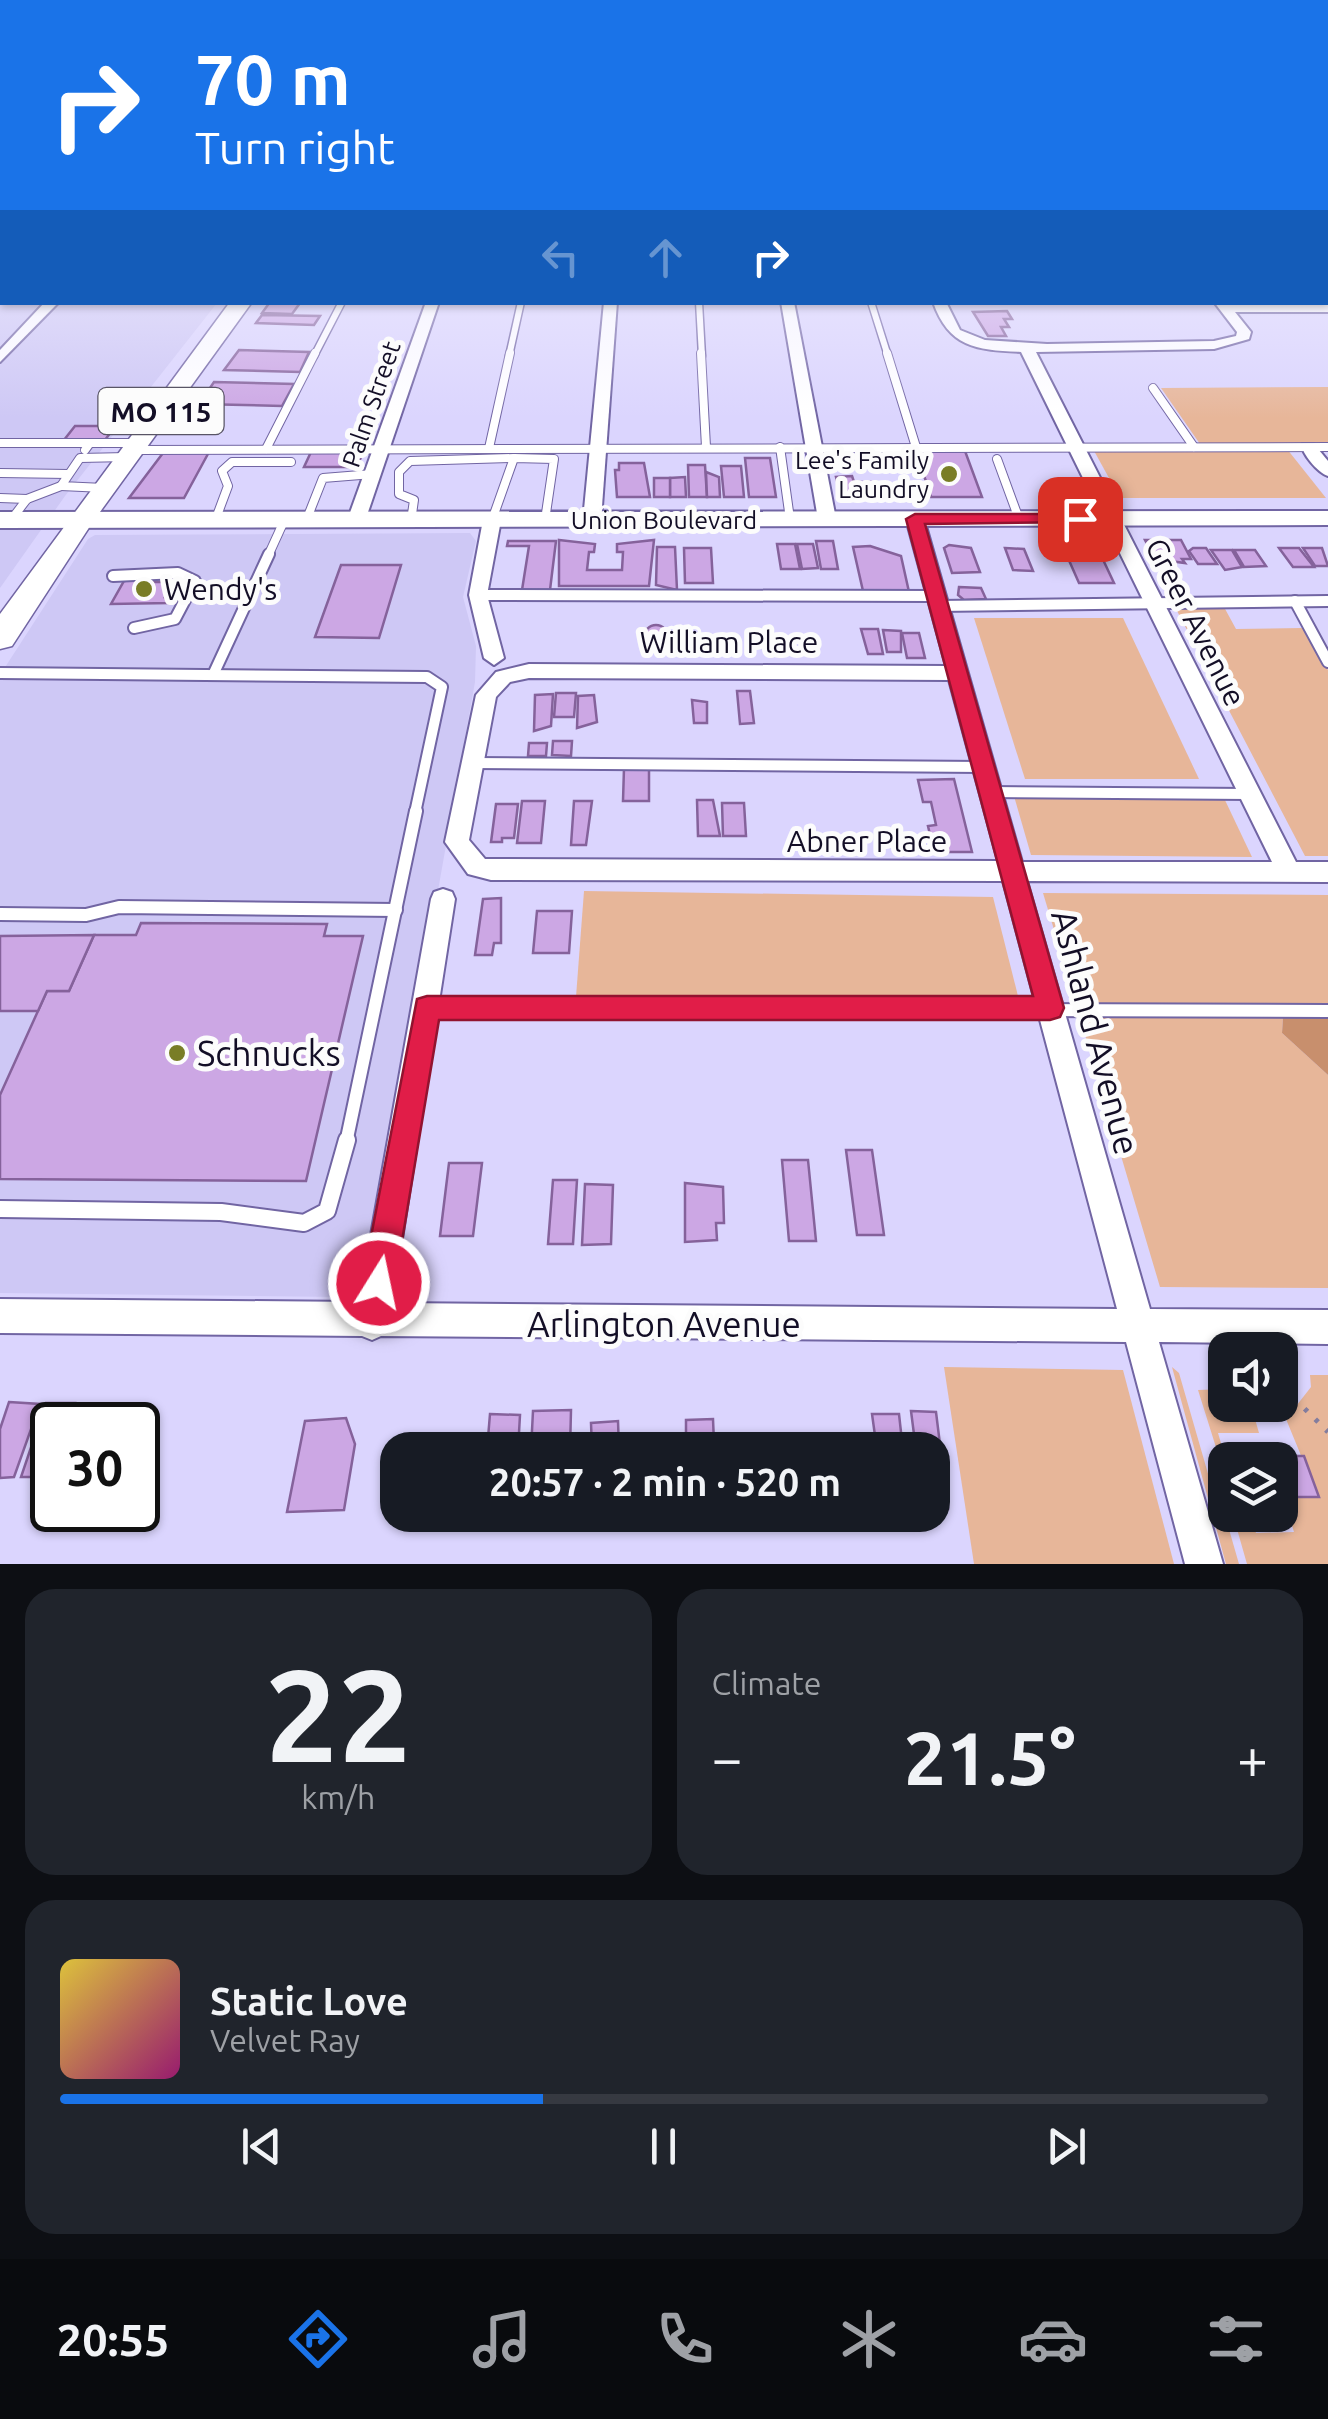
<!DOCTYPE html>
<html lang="en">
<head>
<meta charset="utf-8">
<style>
	body { margin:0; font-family:Ubuntu,sans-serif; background:#20242c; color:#f1f3f6; height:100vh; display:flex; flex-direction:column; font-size:38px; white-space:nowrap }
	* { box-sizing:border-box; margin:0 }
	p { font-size:32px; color:#9ea1a6 }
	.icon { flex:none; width:55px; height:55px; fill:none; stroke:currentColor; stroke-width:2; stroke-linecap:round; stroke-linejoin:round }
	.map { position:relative; height:1564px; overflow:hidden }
	.sheet { display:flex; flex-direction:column; gap:25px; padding:25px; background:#0d0f14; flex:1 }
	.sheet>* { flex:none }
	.banner { position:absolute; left:0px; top:0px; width:1330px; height:305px; box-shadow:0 2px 8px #0004; background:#1a73e8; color:#fff; overflow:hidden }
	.controls { position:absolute; left:1208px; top:1332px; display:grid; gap:20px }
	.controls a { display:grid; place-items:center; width:90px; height:90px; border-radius:20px; background:#171b24; box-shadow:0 2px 8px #0004; font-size:50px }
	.speed { position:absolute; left:30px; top:1402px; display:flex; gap:20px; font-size:50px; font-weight:700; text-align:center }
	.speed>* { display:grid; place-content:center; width:130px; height:130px; border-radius:50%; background:#171b24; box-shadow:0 2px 8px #0004; line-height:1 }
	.speed .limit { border:5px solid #111; border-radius:15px; background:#fff; color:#111 }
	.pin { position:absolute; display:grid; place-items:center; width:85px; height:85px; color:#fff; margin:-42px; border-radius:20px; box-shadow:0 5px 15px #0006 }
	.me { position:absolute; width:110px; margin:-55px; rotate:10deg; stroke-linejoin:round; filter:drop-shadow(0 0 8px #0008) }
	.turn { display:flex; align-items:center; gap:35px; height:210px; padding:0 30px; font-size:45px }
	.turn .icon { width:130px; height:130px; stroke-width:2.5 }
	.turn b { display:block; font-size:70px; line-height:85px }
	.lanes { display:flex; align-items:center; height:95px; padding:0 30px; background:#0003; justify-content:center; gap:50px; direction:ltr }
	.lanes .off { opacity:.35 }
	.big { font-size:75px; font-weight:600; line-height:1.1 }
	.sheet .tile { flex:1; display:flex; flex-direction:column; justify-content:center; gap:15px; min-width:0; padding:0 35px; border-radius:30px; background:#20242c }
	.sheet .dial { align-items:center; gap:0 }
	.dial b { font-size:130px; line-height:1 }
	.song { display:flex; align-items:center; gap:30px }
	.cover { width:120px; height:120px; border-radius:15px; background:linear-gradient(135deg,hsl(50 70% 55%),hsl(320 70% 35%)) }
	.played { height:10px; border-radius:5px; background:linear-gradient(90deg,#1a73e8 40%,#363941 40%) }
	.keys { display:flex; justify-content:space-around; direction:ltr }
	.heat { display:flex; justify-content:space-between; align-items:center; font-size:55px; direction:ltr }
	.sheet .tiles { flex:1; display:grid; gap:25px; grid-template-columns:1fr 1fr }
	.tile:last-child { grid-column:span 2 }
	.trip { position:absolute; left:380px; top:1432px; width:570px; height:100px; border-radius:30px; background:#171b24; box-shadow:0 2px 8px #0004; font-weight:600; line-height:100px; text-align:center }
	.tabs { display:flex; height:160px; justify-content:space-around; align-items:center; background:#090b0e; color:#9ea1a6 }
	.tabs .icon { width:70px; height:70px }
	.tabs .on { color:#1a73e8 }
	.tabs b { font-size:45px; color:#f1f3f6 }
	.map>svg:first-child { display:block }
	.built { fill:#cec8f5 }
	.green { fill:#e7b699 }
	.forest { fill:#c88f6d }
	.building { fill:#cca7e4; stroke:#85629b; stroke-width:2.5 }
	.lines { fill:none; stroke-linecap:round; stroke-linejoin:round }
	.lane-far4-casing { stroke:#7165a3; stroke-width:9 }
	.lane-far3-casing { stroke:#7165a3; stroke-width:10 }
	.lane-far2-casing { stroke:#7165a3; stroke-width:14 }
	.lane-far1-casing { stroke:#7165a3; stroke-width:16 }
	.lane-casing { stroke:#7165a3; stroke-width:20 }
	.street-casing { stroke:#7165a3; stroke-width:4 }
	.secondary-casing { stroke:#7165a3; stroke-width:4 }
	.primary-casing { stroke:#7165a3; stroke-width:3 }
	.path { stroke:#837d9e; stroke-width:5; stroke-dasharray:4 11; stroke-linecap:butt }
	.lane-far4 { stroke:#fff; stroke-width:6 }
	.lane-far3 { stroke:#fff; stroke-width:8 }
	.lane-far2 { stroke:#fff; stroke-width:10 }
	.lane-far1 { stroke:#fff; stroke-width:12 }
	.lane { stroke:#fff; stroke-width:16 }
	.street { fill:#fff; fill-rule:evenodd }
	.secondary { fill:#fff; fill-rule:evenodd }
	.primary { fill:#fff; fill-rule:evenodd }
	.route { fill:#e11d48; stroke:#92132f; stroke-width:2.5 }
	.poi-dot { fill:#797d26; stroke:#fcfcfc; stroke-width:4 }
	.labels { text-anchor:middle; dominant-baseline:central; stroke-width:10; stroke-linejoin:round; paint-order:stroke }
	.far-street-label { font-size:25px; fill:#130e26; stroke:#fcfcfc }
	.far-poi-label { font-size:25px; fill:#130e26; stroke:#fcfcfc; text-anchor:end }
	.shield { fill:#fcfcfc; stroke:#595566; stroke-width:2.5 }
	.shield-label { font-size:28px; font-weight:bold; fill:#130e26 }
	.poi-label { font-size:30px; fill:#130e26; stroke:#fcfcfc; text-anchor:start }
	.street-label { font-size:30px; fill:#130e26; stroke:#fcfcfc }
	.near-street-label { font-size:35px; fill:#130e26; stroke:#fcfcfc }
	.near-poi-label { font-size:35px; fill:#130e26; stroke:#fcfcfc; text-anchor:start }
</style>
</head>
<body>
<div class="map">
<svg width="1328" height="1564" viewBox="0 0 1328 1564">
	<rect width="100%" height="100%" fill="#dbd5fe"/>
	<!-- built -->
	<g class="built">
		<polygon points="0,199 2,302 217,303 65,496 0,588"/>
		<polygon points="470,533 476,541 463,597 476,646 475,682 368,1285 340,1297 0,1293 0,675 88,539 95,535"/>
	</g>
	<!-- green -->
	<g class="green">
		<polygon points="1328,387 1328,444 1200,444 1161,388"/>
		<polygon points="1093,449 1287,449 1326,498 1120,498"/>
		<polygon points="1175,607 1224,607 1236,629 1302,628 1328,670 1328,856 1305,856"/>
		<polygon points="974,618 1123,618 1199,779 1025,779"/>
		<polygon points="1014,796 1224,798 1252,857 1031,855"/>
		<polygon points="584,891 993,897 1020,1004 576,997"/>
		<polygon points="1043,893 1328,895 1328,1005 1076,1003"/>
		<polygon points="1283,1017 1282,1033 1328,1075 1328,1288 1160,1287 1080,1018"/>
		<polygon points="944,1367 1123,1370 1174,1564 974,1564"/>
		<polygon points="1172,1367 1179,1373 1215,1498 1220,1498 1239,1564 1226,1564"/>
		<polygon points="1310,1375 1328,1375 1328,1564 1247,1564 1233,1515 1250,1515 1256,1533 1294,1532 1283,1497 1318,1497 1286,1419 1311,1387"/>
		<polygon points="1225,1389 1225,1405 1251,1405 1259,1433 1218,1433 1226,1460 1225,1476 1198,1390"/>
	</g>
	<!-- forest -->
	<polygon class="forest" points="1283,1017 1328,1018 1328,1075 1282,1033"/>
	<!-- building -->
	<g class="building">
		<polygon points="270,302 283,302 300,303 292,314 262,313"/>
		<polygon points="1007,311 1012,319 1004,319 1009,327 1001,327 1006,336 988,336 973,312"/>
		<polygon points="262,315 320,316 314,325 256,323"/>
		<polygon points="239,350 309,352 300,372 224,370"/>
		<polygon points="214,382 294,384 282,406 199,404"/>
		<polygon points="75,426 100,426 114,428 105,440 64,440"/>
		<polygon points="916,451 965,451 982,497 931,497"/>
		<polygon points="209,452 184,498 129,498 163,453"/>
		<polygon points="311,452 363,452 357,467 304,467"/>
		<polygon points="745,458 770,458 776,497 749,497"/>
		<polygon points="619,463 644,463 650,497 617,497 615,470 619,470"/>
		<polygon points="688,465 705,465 707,497 689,497"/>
		<polygon points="721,466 741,466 744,497 724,497"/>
		<polygon points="706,472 719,477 720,497 707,497"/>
		<polygon points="852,476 854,482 877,482 882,496 841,497 836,477"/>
		<polygon points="685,477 686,497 670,497 670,478"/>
		<rect x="654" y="478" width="16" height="19"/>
		<polygon points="559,540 595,544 594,552 589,552 587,570 622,570 623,552 617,552 617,544 654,540 649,586 559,586"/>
		<polygon points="1145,540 1181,540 1191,559 1182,559 1185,563 1155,559"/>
		<polygon points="508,541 556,541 550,590 522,590 529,546 507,546"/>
		<polygon points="816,541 833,541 838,569 821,569"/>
		<polygon points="777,544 795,544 800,569 781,569"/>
		<polygon points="797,544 813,544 818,568 802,569"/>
		<polygon points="949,545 971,548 980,572 952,573 944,548"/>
		<polygon points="870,546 901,556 909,592 863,591 853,547"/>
		<polygon points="657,547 675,547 677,590 656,585"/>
		<polygon points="684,548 711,548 713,583 685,583"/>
		<polygon points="1005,548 1024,549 1033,571 1013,570"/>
		<polygon points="1193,548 1206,548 1217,564 1198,564 1189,551"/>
		<polygon points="1279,548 1299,548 1314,567 1293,567"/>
		<polygon points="1303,548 1322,548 1328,566 1315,566"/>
		<polygon points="1064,549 1098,549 1114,583 1079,583"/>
		<polygon points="1211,550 1232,550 1242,567 1225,570"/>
		<polygon points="1234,550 1255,550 1266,566 1244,567"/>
		<polygon points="341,565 401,565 379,638 315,637"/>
		<polygon points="153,578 150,582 172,582 165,597 174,597 170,603 111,604 124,581"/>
		<polygon points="959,587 981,588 986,599 964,600 958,595"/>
		<circle cx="656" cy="637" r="12"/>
		<polygon points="861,629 878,629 883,654 868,654"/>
		<polygon points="883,630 901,631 901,652 887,652"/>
		<polygon points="902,633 919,633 925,658 907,658"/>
		<polygon points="737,691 750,691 754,723 740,724"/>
		<polygon points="556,693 576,693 574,717 554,717"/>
		<polygon points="553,694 551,726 534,731 535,695"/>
		<polygon points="594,695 597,722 577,728 578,696"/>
		<polygon points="692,700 707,702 707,723 694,723"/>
		<polygon points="553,741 572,741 571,756 552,755"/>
		<polygon points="529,743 547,743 546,756 528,756"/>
		<polygon points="624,768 649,768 649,801 623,801"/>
		<polygon points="954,779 972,852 934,852 928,826 936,825 931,802 923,802 918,780"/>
		<polygon points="697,800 713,800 720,836 698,836"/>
		<polygon points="522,801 545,801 541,843 517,843"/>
		<polygon points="574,801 592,801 586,845 571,845"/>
		<polygon points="722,803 744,803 746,836 723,836"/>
		<polygon points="496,804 518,804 514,838 502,838 502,842 491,842"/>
		<polygon points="483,899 501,898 501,943 494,943 492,955 475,955"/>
		<polygon points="537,911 572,911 569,953 533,953"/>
		<polygon points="141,923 327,924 324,936 363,936 306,1181 0,1179 0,1095 47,991 69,991 94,935 136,935"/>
		<polygon points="94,935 69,991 47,991 38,1011 0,1011 0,936"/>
		<polygon points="846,1150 872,1150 884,1235 857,1235"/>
		<polygon points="782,1160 808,1160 816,1241 789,1241"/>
		<polygon points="449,1163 482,1163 473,1236 440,1236"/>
		<polygon points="553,1180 577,1180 573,1244 548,1244"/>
		<polygon points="685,1183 723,1187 724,1223 716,1223 717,1240 685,1242"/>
		<polygon points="585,1184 613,1185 611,1244 582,1245"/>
		<polygon points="9,1402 40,1404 14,1477 0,1478 0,1429"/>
		<polygon points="46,1403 75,1403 68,1425 52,1425 51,1477 21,1477"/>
		<polygon points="571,1410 570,1450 531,1450 533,1411"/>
		<polygon points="911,1411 936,1412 948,1509 932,1509 932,1450 916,1450"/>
		<polygon points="490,1414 520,1415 518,1450 487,1450"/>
		<polygon points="872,1414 899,1414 903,1450 877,1450"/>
		<polygon points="346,1418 355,1444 344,1510 287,1512 305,1421"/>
		<polygon points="713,1419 714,1443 724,1445 725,1450 686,1450 686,1420"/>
		<polygon points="618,1421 619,1450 592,1450 591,1423"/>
		<polygon points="1258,1456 1304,1456 1319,1497 1280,1497 1280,1460 1259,1460"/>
		<polygon points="886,1515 920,1515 921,1528 887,1526"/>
	</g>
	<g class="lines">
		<!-- lane-far4 casing -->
		<g class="lane-far4-casing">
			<g id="lane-far4">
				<polyline points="699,302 702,356"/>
				<polyline points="871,302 888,356"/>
				<polyline points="314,356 342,302"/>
				<polyline points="509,356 521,302"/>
			</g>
		</g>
		<!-- lane-far3 casing -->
		<g class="lane-far3-casing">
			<g id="lane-far3">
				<polyline points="701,353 706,447"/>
				<polyline points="887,353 916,447"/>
				<polyline points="1153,388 1194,447"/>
				<polyline points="0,443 90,443"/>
				<polyline points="780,447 790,519"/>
				<polyline points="489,448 510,353"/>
				<polyline points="266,449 315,353"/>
				<polyline points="85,450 90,443 138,443"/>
				<polyline points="132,450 1328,447"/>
				<polyline points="997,459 1019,519"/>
				<polyline points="0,473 68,474"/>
				<polyline points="104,488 61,486 80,458 127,457"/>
				<polyline points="0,498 27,499"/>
				<polyline points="11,520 27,499 61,486"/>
				<polyline points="492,520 514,458 554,459 545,520"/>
				<polyline points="215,521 228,486 222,471 232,462 291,462"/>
				<polyline points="306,521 323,478 373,474"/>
				<polyline points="411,521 414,500 399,494 399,472 410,461 514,458"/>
				<polyline points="268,556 284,521"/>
			</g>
		</g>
		<!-- lane-far2 casing -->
		<g class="lane-far2-casing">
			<g id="lane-far2">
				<polyline points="113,576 178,573 195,581 175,619 134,628"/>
				<polyline points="478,595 935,596"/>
				<polyline points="1295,601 1328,662"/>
				<polyline points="938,606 1328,601"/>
				<polyline points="0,673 427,677 442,687 415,813"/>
				<polyline points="213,675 269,554"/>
				<polyline points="473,763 982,767"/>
				<polyline points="989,792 1249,794"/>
			</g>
		</g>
		<!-- lane-far1 casing -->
		<g class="lane-far1-casing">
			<g id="lane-far1">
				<polyline points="0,914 86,915 119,907 396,910"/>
				<polyline points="427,1008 1328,1011"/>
				<polyline points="346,1143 416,811"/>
			</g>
		</g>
		<!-- lane casing -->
		<g class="lane-casing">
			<polyline id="lane" points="0,1209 221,1212 304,1223 327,1211 347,1140"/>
		</g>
		<!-- street casing -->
		<g class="street-casing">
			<g id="street">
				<rect x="0" y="293" width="2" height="8"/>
				<polygon points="45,302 59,302 0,362 0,350"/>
				<polygon points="426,302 439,302 365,521 356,526 350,525 347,521"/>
				<polygon points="604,302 617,302 601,520 592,525 583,520"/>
				<polygon points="781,302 794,302 836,519 827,524 818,519"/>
				<path d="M933,302H946L960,330L985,340L1047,344L1214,341L1236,336L1237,332L1214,302L1328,304V312H1235L1251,332L1249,339L1214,349L1036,352L1296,862H1328V882L1027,881L1150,1309L1328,1310V1344L1159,1342L1223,1564H1185L1126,1342L381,1336L372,1340L362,1336L0,1333V1299L359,1302L431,899L434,892L443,889L452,892L455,899L392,1303L1117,1309L1003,881L491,880L468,874L445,842L476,695L496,672L529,664L946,666L906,519L915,514L924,519L1022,862H1272L1021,352C977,350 949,348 933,302ZM529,678L949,680L998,861L485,859L469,840L496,697L510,682Z"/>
				<path d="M1302,444H1314L1328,461V476C1318,473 1301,453 1302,444Z"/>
				<polygon points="492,515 501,520 487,595 504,658 494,665 484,658 469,595 483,520"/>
			</g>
		</g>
		<!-- secondary casing -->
		<g class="secondary-casing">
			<polygon id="secondary" points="1328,511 1328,525 0,528 0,512"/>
		</g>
		<!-- primary casing -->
		<g class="primary-casing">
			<polygon id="primary" points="230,302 252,302 92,523 12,646 0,649 0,614"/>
		</g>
		<!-- path -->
		<polyline class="path" points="1280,1392 1298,1402 1328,1432"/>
		<!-- lane-far4 -->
		<use href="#lane-far4" class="lane-far4"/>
		<!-- lane-far3 -->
		<use href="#lane-far3" class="lane-far3"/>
		<!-- lane-far2 -->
		<use href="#lane-far2" class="lane-far2"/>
		<!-- lane-far1 -->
		<use href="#lane-far1" class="lane-far1"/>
		<!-- lane -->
		<use href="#lane" class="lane"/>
		<!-- street -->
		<use href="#street" class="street"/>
		<!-- secondary -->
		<use href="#secondary" class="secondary"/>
		<!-- primary -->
		<use href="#primary" class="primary"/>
	</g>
	<!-- sky -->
	<linearGradient id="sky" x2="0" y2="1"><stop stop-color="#99b6ed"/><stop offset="0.48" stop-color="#efecff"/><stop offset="1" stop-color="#efecff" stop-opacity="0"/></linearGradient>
	<rect width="1328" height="418" fill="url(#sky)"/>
	<!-- route -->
	<polygon class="route" points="1080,514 1086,515 1086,522 925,524 1064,1008 1060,1017 1050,1020 439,1020 395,1283 390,1295 379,1300 367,1295 362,1283 417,999 427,996 1033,996 906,519 915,514"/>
	<!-- markers -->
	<g class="poi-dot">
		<circle cx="949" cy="474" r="10"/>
		<circle cx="144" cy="589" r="10"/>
		<circle cx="177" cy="1053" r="10"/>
	</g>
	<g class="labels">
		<!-- far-street labels -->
		<g class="far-street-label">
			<text transform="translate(371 404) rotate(-71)">Palm Street</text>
			<text x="664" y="520">Union Boulevard</text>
		</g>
		<!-- far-poi labels -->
		<g class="far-poi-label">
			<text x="929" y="460">Lee's Family<tspan x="929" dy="29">Laundry</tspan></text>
		</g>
		<!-- shield labels -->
		<rect class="shield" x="98.5" y="388" width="125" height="46" rx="8"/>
		<g class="shield-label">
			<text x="161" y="411">MO 115</text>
		</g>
		<!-- poi labels -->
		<g class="poi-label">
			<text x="164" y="589">Wendy's</text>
		</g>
		<!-- street labels -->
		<g class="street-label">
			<text transform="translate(1196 622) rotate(63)">Greer Avenue</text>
			<text x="729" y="642">William Place</text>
			<text x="867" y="841">Abner Place</text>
		</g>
		<!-- near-street labels -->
		<g class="near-street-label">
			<text transform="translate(1096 1032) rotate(75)">Ashland Avenue</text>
			<text x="664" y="1324">Arlington Avenue</text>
		</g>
		<!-- near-poi labels -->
		<g class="near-poi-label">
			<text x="197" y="1053">Schnucks</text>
		</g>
	</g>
</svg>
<div class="controls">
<a><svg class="icon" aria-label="sound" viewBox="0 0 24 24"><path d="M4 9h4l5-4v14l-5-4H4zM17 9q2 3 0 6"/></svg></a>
<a><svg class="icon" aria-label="layers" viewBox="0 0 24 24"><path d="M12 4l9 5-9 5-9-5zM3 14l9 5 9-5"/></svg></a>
</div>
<div class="speed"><div class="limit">30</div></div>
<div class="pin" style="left:1080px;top:519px;background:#d93025"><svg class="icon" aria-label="arrive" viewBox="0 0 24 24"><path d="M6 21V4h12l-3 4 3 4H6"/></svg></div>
<svg class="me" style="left:379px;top:1283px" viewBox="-20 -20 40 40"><circle r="17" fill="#e11d48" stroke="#fff" stroke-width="3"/><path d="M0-11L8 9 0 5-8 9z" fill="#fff"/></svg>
<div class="trip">20:57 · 2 min · 520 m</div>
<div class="banner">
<div class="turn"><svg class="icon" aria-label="right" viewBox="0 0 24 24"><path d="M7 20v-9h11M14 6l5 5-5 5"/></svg><div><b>70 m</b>Turn right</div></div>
<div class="lanes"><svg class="icon off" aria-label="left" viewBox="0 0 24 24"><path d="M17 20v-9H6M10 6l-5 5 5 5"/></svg><svg class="icon off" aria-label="ahead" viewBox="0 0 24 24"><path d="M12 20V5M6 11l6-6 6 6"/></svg><svg class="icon" aria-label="right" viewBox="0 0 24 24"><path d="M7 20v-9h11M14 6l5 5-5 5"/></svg></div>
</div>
</div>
<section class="sheet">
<div class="tiles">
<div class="tile dial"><b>22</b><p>km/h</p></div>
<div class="tile"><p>Climate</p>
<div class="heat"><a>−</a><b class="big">21.5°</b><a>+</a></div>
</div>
<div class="tile">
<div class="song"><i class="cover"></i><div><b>Static Love</b><p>Velvet Ray</p></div></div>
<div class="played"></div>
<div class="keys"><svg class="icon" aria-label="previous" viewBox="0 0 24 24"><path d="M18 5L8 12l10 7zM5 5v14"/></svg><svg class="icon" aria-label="pause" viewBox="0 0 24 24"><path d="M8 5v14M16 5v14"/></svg><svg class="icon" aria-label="next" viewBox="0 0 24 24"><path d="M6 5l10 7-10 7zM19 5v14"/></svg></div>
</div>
</div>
</section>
<nav class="tabs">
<b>20:55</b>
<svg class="icon on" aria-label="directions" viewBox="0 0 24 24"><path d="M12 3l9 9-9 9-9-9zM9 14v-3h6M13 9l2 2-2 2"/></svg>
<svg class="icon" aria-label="music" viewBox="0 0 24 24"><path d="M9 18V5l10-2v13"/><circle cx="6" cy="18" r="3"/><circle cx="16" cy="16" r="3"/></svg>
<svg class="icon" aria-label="phone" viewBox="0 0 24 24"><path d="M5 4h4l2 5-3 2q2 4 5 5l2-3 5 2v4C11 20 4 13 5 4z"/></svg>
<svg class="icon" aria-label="climate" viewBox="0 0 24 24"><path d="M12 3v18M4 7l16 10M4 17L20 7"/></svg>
<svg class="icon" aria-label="car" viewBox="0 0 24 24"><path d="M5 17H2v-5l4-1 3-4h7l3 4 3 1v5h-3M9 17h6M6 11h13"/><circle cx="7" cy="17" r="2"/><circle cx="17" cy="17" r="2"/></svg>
<svg class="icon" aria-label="filters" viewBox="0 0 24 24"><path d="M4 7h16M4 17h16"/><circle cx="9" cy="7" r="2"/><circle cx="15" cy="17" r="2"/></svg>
</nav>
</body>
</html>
